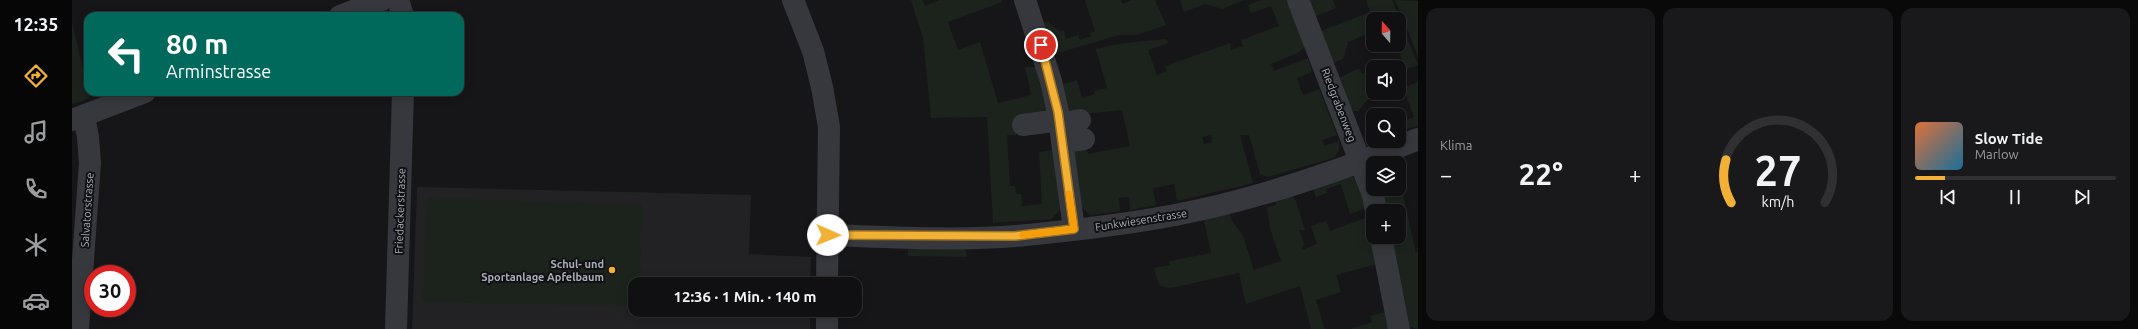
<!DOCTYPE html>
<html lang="de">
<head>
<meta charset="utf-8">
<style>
	body { margin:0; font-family:Ubuntu,sans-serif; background:#19191b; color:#f1f3f6; height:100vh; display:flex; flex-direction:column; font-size:15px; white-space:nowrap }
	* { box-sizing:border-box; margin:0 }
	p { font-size:13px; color:#9c9d9f }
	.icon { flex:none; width:22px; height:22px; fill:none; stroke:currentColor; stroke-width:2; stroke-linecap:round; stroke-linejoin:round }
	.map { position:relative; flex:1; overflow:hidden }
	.drawer { display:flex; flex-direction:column; gap:8px; padding:8px; background:#09090a; width:720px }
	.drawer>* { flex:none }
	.hud { position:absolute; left:12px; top:12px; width:380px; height:84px; border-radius:12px; box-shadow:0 2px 10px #0003,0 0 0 1px #303032; background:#00695c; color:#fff; overflow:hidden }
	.needle { width:26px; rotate:340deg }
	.controls { position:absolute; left:1294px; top:12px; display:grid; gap:8px }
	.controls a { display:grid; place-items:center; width:40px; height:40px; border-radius:8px; background:#101012; box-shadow:0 2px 10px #0003,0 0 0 1px #303032; font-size:20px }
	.speed { position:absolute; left:12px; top:265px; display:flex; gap:8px; font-size:20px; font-weight:700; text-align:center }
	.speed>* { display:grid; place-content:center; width:52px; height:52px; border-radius:50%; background:#101012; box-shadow:0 2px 10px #0003,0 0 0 1px #303032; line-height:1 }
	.speed .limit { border:6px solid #d22; background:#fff; color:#111 }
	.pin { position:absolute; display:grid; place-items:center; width:34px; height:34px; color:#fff; margin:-17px; border:2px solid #fff; border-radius:50%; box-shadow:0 1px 4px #0007 }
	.me { position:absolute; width:44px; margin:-22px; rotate:91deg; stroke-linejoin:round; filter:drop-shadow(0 0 3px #0008) }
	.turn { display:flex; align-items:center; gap:14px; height:84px; padding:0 16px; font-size:18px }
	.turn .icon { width:52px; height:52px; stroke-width:2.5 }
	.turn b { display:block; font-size:28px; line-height:34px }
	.big { font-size:30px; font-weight:700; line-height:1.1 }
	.drawer .card { flex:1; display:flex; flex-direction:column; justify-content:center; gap:6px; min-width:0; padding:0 14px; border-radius:12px; background:#19191b }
	.drawer .dial { align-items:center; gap:0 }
	.dial svg { height:104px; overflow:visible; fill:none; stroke:#303032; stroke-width:7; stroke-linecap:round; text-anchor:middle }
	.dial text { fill:#f1f3f6; stroke:none }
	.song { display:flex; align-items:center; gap:12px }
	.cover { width:48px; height:48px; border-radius:6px; background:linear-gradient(135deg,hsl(20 70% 55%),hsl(200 70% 35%)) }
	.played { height:4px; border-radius:2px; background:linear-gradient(90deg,#f2b134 15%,#303032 15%) }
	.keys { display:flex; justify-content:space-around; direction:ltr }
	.heat { display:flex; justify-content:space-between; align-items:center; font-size:22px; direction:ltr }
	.drawer .tiles { flex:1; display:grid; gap:8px; grid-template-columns:repeat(3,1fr) }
	.trip { position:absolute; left:556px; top:277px; width:234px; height:40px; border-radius:12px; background:#101012; box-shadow:0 2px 10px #0003,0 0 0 1px #303032; font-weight:700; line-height:40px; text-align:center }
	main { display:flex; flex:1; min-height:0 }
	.tab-bar { display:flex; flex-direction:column; width:72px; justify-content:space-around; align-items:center; background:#060607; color:#9c9d9f }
	.tab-bar .icon { width:28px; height:28px }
	.tab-bar .current { color:#f2b134 }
	.tab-bar b { font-size:18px; color:#f1f3f6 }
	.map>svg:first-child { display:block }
	.built { fill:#222225 }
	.green { fill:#1c231d; fill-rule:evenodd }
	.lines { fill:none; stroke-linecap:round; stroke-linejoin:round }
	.minor { stroke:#37383d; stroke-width:22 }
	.route-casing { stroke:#9d7322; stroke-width:10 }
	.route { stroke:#f2b134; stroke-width:7 }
	.slow { stroke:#f59e0b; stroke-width:7 }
	.poi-dot { fill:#f2b134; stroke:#111113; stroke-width:1.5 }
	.labels { text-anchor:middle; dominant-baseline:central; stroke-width:4; stroke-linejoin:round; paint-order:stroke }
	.street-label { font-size:11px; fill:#a8adb8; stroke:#111113 }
	.poi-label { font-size:11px; font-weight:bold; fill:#a8adb8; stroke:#111113; text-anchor:end }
</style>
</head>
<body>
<main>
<nav class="tab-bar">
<b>12:35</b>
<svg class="icon current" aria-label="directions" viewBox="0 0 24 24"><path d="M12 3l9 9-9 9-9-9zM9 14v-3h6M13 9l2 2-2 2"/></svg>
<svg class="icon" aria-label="music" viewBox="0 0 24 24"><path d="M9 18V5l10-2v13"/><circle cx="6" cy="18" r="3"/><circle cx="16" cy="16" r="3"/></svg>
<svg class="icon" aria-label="phone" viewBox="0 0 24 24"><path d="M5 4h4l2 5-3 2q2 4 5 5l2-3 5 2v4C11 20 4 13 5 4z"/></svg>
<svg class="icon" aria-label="climate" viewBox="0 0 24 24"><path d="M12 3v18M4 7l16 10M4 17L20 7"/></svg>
<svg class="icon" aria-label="car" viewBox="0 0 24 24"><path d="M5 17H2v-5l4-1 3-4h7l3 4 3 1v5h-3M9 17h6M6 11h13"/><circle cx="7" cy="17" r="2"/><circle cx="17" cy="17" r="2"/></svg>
</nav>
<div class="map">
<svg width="1346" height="329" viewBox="0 0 1346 329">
	<rect width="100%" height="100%" fill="#161618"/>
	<!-- built -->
	<polygon class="built" points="345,187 679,195 677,254 739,257 738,284 563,284 563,310 738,310 738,329 340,329"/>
	<!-- green -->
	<g class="green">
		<polygon points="839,0 851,0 853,6 867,0 930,0 930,2 876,22 886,50 908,42 926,103 959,95 953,67 969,67 977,111 944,129 944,135 935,135 938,186 943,186 944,194 949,194 950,206 970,204 967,152 980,150 983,138 991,207 979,219 921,223 915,117 859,118 851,38"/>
		<polygon points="1013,0 1049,0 1050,4 1060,0 1083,0 1094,25 1064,35 1047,35 979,55 970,24 977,21 978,24 988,32 992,30 994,39 1006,35 1008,40 1019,36 1018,33 1023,31"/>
		<polygon points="1108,0 1172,0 1150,9 1133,4 1112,12"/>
		<path d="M1190,0H1219L1233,47L1225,53L1199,64L1202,71L1236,58L1240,72L1225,78L1231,95L1247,89L1265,135L1250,140L1252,146L1267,141V151L1261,158L1195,177L1188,174L1177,135H1168L1181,183L1105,201L1102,184L1081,188L1084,205L1058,210L1057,197L1047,198L1048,211L1018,215L1006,204L999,148L1014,146L1016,154L1058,146L1050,110L993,116L988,89L992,84L1005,80L1010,98L1023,94L1022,91L1035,88L1024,49C1047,42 1069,42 1093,39L1097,43L1076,50L1085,75L1095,71L1093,66L1158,43L1159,50L1171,46L1169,40L1207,26L1199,6L1179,13L1176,5ZM1139,135L1140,142L1132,144L1130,137Z"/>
		<polygon points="1236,0 1261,0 1264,8 1242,17"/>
		<polygon points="1294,0 1320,0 1346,65 1327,72 1327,67 1317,67 1331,62 1324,45 1327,45 1327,19 1301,19 1301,32 1276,42 1271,59 1261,63 1249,31 1298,12"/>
		<polygon points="1323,0 1346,1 1346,56"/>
		<polygon points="0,22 18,98 0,104"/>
		<polygon points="1287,68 1290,74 1298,70 1301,73 1301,93 1308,93 1298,97 1286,111 1279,111 1267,78"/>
		<polygon points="1346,82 1346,125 1327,132 1327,123 1342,117 1331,88"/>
		<polygon points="1280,176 1288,183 1295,208 1278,214 1269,184 1254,189 1255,193 1244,197 1240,186"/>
		<polygon points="1332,181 1330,190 1344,253 1346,252 1346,329 1338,327 1320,237 1327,237 1327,211 1315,211 1310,189 1327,189 1327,182"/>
		<polygon points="1219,194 1224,201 1233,230 1227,230 1232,243 1230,250 1245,244 1239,226 1254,221 1258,231 1296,217 1301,241 1309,263 1264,275 1269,292 1244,300 1253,329 1239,329 1228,286 1174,304 1167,273 1104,287 1096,288 1087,285 1082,268 1098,265 1097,261 1139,253 1132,221 1135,218 1157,210 1159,219 1171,236 1182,270 1209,261 1198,228 1195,207 1204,205 1202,198"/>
		<polygon points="356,198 570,205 568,284 563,284 563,306 350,302"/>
		<polygon points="836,244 892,244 895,257 836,256"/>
		<polygon points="1318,311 1322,329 1278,329 1300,322 1298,316"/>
	</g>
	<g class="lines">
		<!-- minor -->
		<g class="minor">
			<polyline points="326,0 331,16"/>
			<polyline points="721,0 741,51 750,87 757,127 755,284"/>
			<polyline points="953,0 979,81 986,112 1002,229"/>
			<polyline points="1226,0 1301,195 1304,211"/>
			<polyline points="268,16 310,0"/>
			<polyline points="0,120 73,92"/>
			<polyline points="988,124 1008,120"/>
			<polyline points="951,125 988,120"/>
			<polyline points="991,142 1012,139"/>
			<path d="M756,235C818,237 882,241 944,236C997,231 1051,225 1103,215C1187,199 1268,171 1346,139"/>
			<polyline points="1309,237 1327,329"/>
			<polyline points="6,329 18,163 16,137 12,116"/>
			<polyline points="324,329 331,92"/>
			<polyline points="755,329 755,310"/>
		</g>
	</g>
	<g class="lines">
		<!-- route casing -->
		<g class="route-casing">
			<polyline id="route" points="756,235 943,236 1002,229 986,112 969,45"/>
		</g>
		<!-- route -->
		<use href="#route" class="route"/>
		<!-- slow -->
		<polyline class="slow" points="951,235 1002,229 997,194"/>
	</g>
	<!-- markers -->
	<circle class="poi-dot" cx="540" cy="270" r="4"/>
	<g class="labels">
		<!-- street labels -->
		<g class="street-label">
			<text transform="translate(1267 105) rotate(69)">Riedgrabenweg</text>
			<text transform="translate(15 210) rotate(-86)">Salvatorstrasse</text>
			<text transform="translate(328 211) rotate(-88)">Friedackerstrasse</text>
			<text transform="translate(1069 220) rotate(-9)">Funkwiesenstrasse</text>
		</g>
		<!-- poi labels -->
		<g class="poi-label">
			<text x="532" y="264">Schul- und<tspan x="532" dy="13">Sportanlage Apfelbaum</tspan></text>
		</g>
	</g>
</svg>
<div class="controls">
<a><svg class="needle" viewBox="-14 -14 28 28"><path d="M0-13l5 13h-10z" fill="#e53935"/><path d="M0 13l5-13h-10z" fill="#9c9d9f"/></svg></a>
<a><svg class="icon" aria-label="sound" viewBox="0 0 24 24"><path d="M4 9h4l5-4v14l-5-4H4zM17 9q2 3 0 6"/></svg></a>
<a><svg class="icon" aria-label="search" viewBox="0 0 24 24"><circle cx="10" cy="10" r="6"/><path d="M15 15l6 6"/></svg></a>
<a><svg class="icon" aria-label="layers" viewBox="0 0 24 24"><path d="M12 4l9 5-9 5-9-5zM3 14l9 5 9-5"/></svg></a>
<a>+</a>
</div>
<div class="speed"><div class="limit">30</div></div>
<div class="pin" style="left:969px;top:45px;background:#d93025"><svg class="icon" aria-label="arrive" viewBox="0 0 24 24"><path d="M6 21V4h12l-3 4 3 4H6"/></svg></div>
<svg class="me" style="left:756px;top:235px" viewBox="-20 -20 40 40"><circle r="19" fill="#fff"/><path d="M0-13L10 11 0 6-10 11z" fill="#f2b134"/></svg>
<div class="trip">12:36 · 1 Min. · 140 m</div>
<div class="hud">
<div class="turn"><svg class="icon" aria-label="left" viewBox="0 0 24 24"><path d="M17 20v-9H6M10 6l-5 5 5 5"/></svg><div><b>80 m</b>Arminstrasse</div></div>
</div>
</div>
<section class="drawer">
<div class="tiles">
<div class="card"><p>Klima</p>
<div class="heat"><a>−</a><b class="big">22°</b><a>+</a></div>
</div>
<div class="card dial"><svg viewBox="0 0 100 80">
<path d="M14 69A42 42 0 1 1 86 69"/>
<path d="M14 69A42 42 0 0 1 10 36" stroke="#f2b134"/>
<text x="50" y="56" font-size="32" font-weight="700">27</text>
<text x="50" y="72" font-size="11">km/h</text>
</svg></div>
<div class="card">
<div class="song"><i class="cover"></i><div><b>Slow Tide</b><p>Marlow</p></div></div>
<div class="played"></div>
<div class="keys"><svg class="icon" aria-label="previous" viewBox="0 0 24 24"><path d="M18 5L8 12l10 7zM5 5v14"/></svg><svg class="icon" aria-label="pause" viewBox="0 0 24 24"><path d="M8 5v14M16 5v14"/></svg><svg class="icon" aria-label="next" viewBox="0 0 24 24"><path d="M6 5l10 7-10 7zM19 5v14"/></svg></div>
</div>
</div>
</section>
</main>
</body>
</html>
